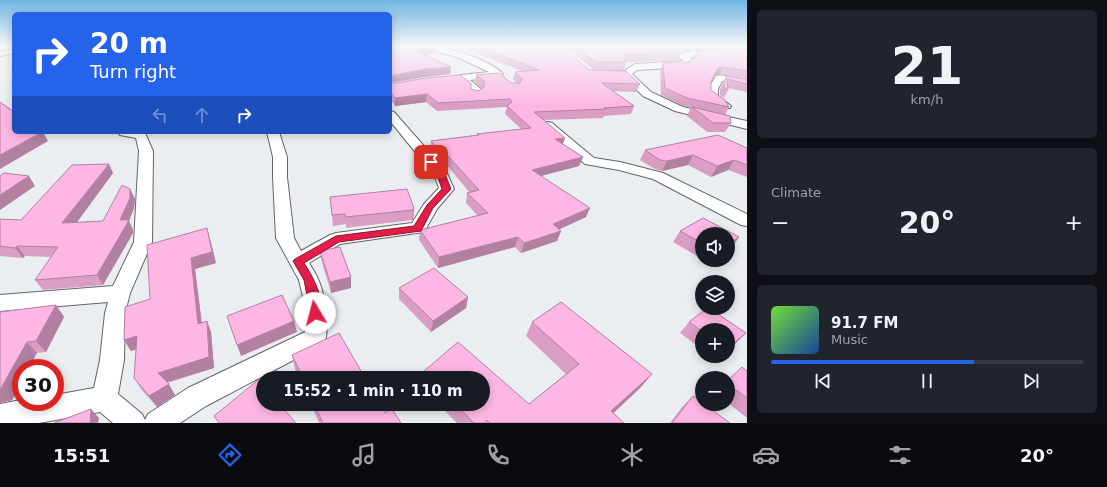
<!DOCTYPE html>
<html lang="en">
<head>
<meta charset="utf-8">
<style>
	body { margin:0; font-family:"DejaVu Sans",sans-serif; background:#20242c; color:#f1f3f6; height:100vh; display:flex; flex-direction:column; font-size:15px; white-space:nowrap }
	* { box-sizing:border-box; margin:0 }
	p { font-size:13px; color:#9ea1a6 }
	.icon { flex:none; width:22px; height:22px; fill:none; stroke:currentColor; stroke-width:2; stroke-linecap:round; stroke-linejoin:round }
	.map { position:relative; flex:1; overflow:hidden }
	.drawer { display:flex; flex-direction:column; gap:10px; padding:10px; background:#0d0f14; width:360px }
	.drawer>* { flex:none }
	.hud { position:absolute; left:12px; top:12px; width:380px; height:122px; border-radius:6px; box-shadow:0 2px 10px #0003; background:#2563eb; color:#fff; overflow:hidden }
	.fabs { position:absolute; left:695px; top:227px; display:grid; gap:8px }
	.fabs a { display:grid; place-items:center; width:40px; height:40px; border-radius:50%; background:#171b24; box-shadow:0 2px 10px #0003; font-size:20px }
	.speed { position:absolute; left:12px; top:359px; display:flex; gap:8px; font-size:20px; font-weight:700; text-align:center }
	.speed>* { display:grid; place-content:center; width:52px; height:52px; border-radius:50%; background:#171b24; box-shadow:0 2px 10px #0003; line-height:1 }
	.speed .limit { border:6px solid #d22; background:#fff; color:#111 }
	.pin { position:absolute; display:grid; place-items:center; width:34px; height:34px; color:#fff; margin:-17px; border-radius:8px; box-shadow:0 2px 6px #0006 }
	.me { position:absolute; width:44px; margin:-22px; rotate:352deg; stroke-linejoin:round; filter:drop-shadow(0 0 3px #0008) }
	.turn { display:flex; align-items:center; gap:14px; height:84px; padding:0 12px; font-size:18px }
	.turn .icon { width:52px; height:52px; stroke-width:2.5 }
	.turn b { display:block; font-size:28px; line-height:34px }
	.lanes { display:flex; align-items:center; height:38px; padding:0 12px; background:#0003; justify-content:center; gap:20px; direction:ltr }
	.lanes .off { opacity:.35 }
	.big { font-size:30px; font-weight:600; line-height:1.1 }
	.drawer .widget { flex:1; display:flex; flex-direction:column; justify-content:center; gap:6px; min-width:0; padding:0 14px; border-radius:6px; background:#20242c }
	.drawer .dial { align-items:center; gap:0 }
	.dial b { font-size:52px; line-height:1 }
	.song { display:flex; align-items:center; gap:12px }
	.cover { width:48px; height:48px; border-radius:6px; background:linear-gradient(135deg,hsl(100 70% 55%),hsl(220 70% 35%)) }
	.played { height:4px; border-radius:2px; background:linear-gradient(90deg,#2563eb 65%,#363941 65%) }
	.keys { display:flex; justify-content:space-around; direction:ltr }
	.heat { display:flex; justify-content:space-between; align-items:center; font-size:22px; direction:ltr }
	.trip { position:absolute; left:256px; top:371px; width:234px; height:40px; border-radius:20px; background:#171b24; box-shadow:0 2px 10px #0003; font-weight:600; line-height:40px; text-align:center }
	.tab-bar { display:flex; height:64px; justify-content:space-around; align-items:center; background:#090b0e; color:#9ea1a6 }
	.tab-bar .icon { width:28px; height:28px }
	.tab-bar .on { color:#2563eb }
	.tab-bar b { font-size:18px; color:#f1f3f6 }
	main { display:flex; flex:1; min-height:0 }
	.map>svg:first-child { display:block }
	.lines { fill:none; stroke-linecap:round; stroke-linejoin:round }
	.street-casing { stroke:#626568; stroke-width:2 }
	.street { fill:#fff; fill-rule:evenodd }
	.wall { fill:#da9dc4 }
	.shaded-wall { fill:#b280a0 }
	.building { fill:#feb7e4; stroke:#b280a0 }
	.route { fill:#e11d48; stroke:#92132f }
</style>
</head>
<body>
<main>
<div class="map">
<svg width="747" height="423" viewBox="0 0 747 423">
	<rect width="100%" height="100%" fill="#ebeef1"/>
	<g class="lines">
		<!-- street casing -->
		<g class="street-casing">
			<g id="street">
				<path d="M419,46C424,46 430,46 435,46C452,48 492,61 503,74L498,77L470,80L481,89L480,97H472L471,90L456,78L461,75L489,72L459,58Z"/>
				<polygon points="738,46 747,46 747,49 690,57 694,61 684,67 637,70 632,74 651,92 683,107 747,121 747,129 675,111 643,96 624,77 607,77 602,74 607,71 624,71 635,64 682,61 684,61 678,56 682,53"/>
				<polygon points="14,49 14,53 0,56 0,52"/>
				<polygon points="719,75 747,80 747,86 722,81 718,89 718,96 731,106 730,108 722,108 708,97 708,89 716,76"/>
				<path d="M390,111L394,112L446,171L454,189L437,209L424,232L340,244L309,263C312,268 316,274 318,279C325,294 330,330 324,344L206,406L180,423H113L100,412L39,423H0V404L21,400V402H55V395L94,388L100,360L105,313L108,302L0,311V295L113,286L134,242L139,151L136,138L120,135L118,132L145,133L153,151L152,242L130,293L125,313L124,360L118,394L142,414L145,420L148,414L188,388L305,332L304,301L299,280L276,238L273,177V157L267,132H279L287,157V177L294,238L301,251L330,235L336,233L412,223L424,204L439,188L434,175L390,121Z"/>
				<polygon points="548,122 552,123 594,158 620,162 663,173 747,214 747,226 741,225 653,179 619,170 585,164 544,129 542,126 544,123"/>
			</g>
		</g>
		<!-- street -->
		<use href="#street" class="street"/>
	</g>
	<!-- wall -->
	<g class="wall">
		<polygon points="390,46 555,46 589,70 640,84 636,92 613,91 634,106 631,114 604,116 603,118 543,120 563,144 583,157 579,166 541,176 586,217 559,229 561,231 557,241 521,253 515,247 438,268 419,240 420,230 478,216 466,203 467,193 470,193 445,163 441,163 430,150 431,141 477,135 477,134 521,129 505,114 507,107 437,111 426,102 395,106 390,99 390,85 471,89 478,91 482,89 475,82 476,75 511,83 517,83 513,79 515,72 522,71 459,46 451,49 436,47 436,53 424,55 450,74 425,77"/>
		<polygon points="559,46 666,46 681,53 678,60 626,62 624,70 594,70 574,53"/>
		<polygon points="669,46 729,46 683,51"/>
		<polygon points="747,46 747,78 719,74 715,75 711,82 711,90 729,107 725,115 731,123 725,132 707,132 687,116 691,107 683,106 661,95 660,70 663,63 688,62 693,58 696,52"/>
		<polygon points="727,76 747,79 747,92 728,88 728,90 724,98 720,95 720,89"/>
		<polygon points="747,148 747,177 728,170 711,177 688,165 662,171 655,169 640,160 645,150"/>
		<polygon points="113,173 77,222 103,221 130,189 135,199 134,208 129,221 133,230 133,233 103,285 43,290 35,280 51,257 25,256 23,258 0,256 0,219 21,220"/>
		<polygon points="330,197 414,208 413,219 412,220 346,228 346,224 333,226"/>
		<polygon points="703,218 739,237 731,248 728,250 728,234 702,234 702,259 673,242 680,231"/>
		<polygon points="210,239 216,263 195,269 202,323 207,321 211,332 214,368 167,383 175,395 157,407 141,389 134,378 136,349 131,351 124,340"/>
		<polygon points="320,251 351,288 331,293 322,262"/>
		<polygon points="704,260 714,260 709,263"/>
		<polygon points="399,288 468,297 466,308 431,332 399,299"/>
		<polygon points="561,302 652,374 640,388 613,413 624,423 457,423 438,404 483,404 483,378 423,378 423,372 458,342 529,404 566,374 526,336 532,322"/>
		<polygon points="56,305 64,317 46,352 37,353 21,368 21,384 12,400 0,403 0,312"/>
		<polygon points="707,308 709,308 746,333 728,350 728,330 702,330 702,349 680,333 689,322"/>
		<polygon points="292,355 365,378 299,378 295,369"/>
		<polygon points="711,356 721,356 717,360"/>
		<polygon points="747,371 747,418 728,403 728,380"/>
		<polygon points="693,396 730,423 670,423 683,406"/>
		<polygon points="311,404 380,404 385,413 401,423 319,423"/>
	</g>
	<!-- shaded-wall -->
	<g class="shaded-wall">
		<polygon points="436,46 436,53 413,57 414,50"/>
		<polygon points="451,46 459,46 451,49"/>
		<polygon points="686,46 729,46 683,51"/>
		<polygon points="451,67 450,74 425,77 390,83 390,76 425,69"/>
		<polygon points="723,67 719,74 715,75 707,88 718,68"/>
		<polygon points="427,94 426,102 395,106 395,98"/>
		<polygon points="43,132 48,141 0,169 0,155"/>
		<polygon points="565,138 562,147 555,139"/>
		<polygon points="442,154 446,154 445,163 441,163"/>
		<polygon points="693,155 688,165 662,171 667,161"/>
		<polygon points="583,157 579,166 529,179 532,170"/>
		<polygon points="734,160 728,170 711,177 717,166"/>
		<polygon points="109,164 113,173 69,233 62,223"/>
		<polygon points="29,176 35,186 0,210 0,195"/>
		<polygon points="130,189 135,199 134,208 129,221 133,230 133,233 103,285 97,275"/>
		<polygon points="414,208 413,219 412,220 413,210"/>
		<polygon points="590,208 586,217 549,234 553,224"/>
		<polygon points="207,228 210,239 216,263 195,269 203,334 198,324 191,258"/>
		<polygon points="561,231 557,241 521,253 524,243"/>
		<polygon points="518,237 515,247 438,268 439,257"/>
		<polygon points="739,237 731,248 728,250 728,245"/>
		<polygon points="17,246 25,256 23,258 15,248"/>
		<polygon points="351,277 351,288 331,293 330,282"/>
		<polygon points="468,297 466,308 431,332 433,321"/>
		<polygon points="56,305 64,317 46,352 36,341"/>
		<polygon points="207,321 211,332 214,368 164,383 158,373"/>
		<polygon points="294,321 297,332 241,356 237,345"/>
		<polygon points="746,333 735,344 728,350 728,348"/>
		<polygon points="137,336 144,347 131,351 124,340"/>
		<polygon points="27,342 37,353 29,368 21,368 21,384 12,400 0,403 0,390"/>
		<polygon points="652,374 640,388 603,423 611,411"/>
		<polygon points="169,384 175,395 157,407 149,396"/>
		<polygon points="91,409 99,418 98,423 90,423"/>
	</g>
	<!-- building -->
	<g class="building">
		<polygon points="390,46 436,46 414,50 451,67 425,69 390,76"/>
		<polygon points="477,46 555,46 568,52 589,70 626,71 640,84 602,83 634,106 604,108 606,109 534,112 565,138 555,139 583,157 532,170 590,208 553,224 561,231 524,243 518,237 439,257 420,230 488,213 467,193 479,190 446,154 442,154 431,141 479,135 477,134 531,128 507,106 512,102 510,99 438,103 427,94 395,98 390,91 390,84 426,78 460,75 471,83 471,89 478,91 484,87 484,81 476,75 499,73 511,83 520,83 522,79 515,72 539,70"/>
		<polygon points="576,46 666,46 681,53 623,55 626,62 596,62"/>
		<polygon points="744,46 747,46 747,71 723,67 718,68 711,81 711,90 725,100 729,107 687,98 665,88 663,63 688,62 698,56 696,52"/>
		<polygon points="727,76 747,79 747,84 727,79 728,90 724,88 724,82"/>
		<polygon points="0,102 14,112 14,132 42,132 0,155"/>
		<polygon points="692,107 730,116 731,123 713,123"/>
		<polygon points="718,135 747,148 747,165 734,160 717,166 693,155 667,161 660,160 645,150"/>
		<polygon points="109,164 62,223 103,221 122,185 130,189 130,198 120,220 128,220 128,222 97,275 35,280 58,247 17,246 15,248 0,246 0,219 21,220 72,165"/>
		<polygon points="4,173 29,176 0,195 0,176"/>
		<polygon points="407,189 414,208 413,210 346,217 345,214 332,215 330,197"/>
		<polygon points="703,218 739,237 728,245 728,234 702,234 702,243 680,231"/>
		<polygon points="207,228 212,252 191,258 198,324 207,321 209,357 158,373 169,384 149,396 134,378 137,336 124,340 125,307 150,299 147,245"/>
		<polygon points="340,247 351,277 330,282 320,251"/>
		<polygon points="434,268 468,297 433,321 399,288"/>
		<polygon points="282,295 294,321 237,345 227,316"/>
		<polygon points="561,302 652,374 611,411 624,423 490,423 487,420 485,423 474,423 455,404 483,404 483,378 429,378 423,372 458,342 529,404 579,364 532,322"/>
		<polygon points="56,305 36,341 27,342 0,390 0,312"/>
		<polygon points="707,308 709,308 746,333 728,348 728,330 702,330 702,331 689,322"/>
		<polygon points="339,333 365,378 303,378 292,355"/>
		<polygon points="742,367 747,371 747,398 728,384 728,380"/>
		<polygon points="258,380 263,386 263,404 279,404 296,423 219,423 214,416"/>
		<polygon points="693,396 702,402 702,404 704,404 730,423 672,423"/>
		<polygon points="314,404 380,404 385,413 392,409 401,423 323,423"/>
		<polygon points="91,409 90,423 54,423"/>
	</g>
	<!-- sky -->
	<linearGradient id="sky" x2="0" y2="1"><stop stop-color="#6fb5e2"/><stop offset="0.44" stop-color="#f6f7f9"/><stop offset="1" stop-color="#f6f7f9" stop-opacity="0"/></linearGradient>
	<rect width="747" height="105" fill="url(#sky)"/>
	<!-- route -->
	<path class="route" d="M431,160L434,161L445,174L451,189L433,208L421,231L339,242L304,263C312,275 327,302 319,316L315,318L311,316L304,280L293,261L295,259L336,236L414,226L427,205L442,189L437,175L427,162Z"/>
</svg>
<div class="fabs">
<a><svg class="icon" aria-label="sound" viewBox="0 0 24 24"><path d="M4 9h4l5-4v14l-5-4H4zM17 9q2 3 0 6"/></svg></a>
<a><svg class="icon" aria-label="layers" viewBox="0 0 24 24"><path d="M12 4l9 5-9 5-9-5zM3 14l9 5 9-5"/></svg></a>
<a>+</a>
<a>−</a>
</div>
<div class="speed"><div class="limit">30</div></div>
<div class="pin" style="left:431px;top:162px;background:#d93025"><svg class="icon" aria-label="arrive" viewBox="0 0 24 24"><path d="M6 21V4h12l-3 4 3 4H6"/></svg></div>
<svg class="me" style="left:315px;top:313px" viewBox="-20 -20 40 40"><circle r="19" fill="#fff"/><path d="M0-13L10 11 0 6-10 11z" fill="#e11d48"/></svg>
<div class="trip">15:52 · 1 min · 110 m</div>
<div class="hud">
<div class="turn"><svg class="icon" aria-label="right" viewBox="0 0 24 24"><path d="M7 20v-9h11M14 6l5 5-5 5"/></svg><div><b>20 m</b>Turn right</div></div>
<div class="lanes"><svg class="icon off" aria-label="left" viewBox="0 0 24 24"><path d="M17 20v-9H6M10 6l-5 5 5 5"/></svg><svg class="icon off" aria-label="ahead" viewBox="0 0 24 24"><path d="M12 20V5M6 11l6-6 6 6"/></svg><svg class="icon" aria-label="right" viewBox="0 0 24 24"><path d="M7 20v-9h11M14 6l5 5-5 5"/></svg></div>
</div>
</div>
<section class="drawer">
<div class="widget dial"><b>21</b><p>km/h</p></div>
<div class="widget"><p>Climate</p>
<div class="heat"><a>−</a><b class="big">20°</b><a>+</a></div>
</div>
<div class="widget">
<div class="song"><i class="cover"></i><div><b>91.7 FM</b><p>Music</p></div></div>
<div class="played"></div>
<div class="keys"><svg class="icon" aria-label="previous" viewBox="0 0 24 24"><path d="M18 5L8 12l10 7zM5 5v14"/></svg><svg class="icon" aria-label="pause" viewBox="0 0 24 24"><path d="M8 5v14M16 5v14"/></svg><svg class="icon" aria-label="next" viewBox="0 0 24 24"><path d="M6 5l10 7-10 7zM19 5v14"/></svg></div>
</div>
</section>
</main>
<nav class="tab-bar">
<b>15:51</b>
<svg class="icon on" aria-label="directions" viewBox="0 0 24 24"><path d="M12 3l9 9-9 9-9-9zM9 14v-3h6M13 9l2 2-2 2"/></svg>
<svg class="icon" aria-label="music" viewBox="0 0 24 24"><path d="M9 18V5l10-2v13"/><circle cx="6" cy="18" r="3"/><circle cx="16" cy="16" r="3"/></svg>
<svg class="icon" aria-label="phone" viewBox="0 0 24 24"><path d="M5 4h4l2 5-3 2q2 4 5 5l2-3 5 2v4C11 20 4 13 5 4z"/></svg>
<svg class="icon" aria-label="climate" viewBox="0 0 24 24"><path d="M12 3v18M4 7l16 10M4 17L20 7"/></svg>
<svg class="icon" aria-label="car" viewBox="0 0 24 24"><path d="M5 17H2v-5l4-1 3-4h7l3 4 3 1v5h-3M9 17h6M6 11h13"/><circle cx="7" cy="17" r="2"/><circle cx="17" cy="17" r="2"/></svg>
<svg class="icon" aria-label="filters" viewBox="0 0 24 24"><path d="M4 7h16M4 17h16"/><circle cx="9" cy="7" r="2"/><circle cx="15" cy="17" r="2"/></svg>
<b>20°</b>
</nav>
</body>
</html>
